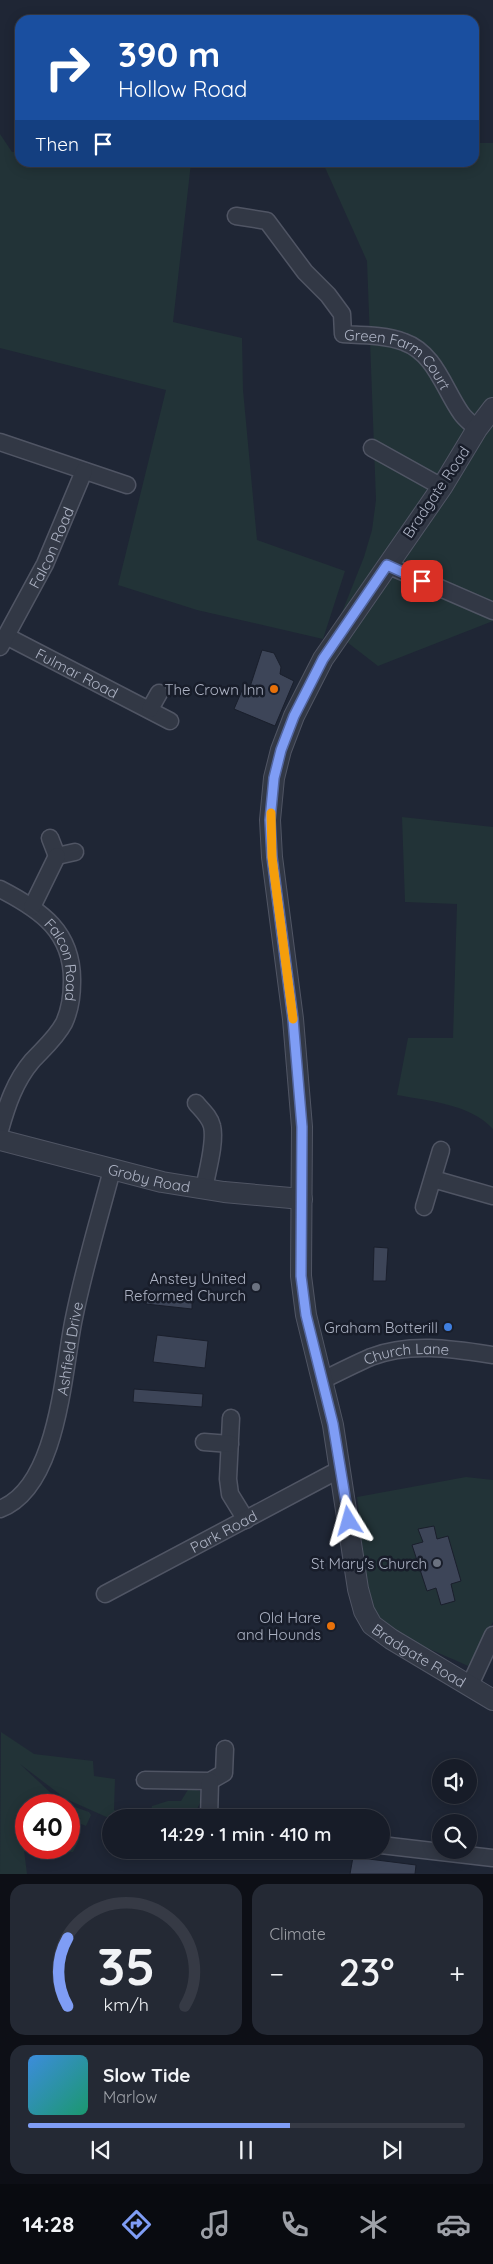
<!DOCTYPE html>
<html lang="en">
<head>
<meta charset="utf-8">
<style>
	body { margin:0; font-family:Quicksand,sans-serif; background:#242934; color:#f1f3f6; height:100vh; display:flex; flex-direction:column; font-size:19px; white-space:nowrap }
	* { box-sizing:border-box; margin:0 }
	p { font-size:16px; color:#9ea1a8 }
	.icon { flex:none; width:28px; height:28px; fill:none; stroke:currentColor; stroke-width:2; stroke-linecap:round; stroke-linejoin:round }
	.map { position:relative; height:1874px; overflow:hidden }
	.side { display:flex; flex-direction:column; gap:10px; padding:10px; background:#0d0f16; flex:1 }
	.side>* { flex:none }
	.hud { position:absolute; left:15px; top:15px; width:464px; height:152px; border-radius:15px; box-shadow:0 2px 12px #0003,0 0 0 1px #363a45; background:#1a4fa0; color:#fff; overflow:hidden }
	.fabs { position:absolute; left:432px; top:1759px; display:grid; gap:10px }
	.fabs a { display:grid; place-items:center; width:45px; height:45px; border-radius:50%; background:#171c28; box-shadow:0 2px 12px #0003,0 0 0 1px #363a45; font-size:25px }
	.speed { position:absolute; left:15px; top:1794px; display:flex; gap:10px; font-size:25px; font-weight:700; text-align:center }
	.speed>* { display:grid; place-content:center; width:65px; height:65px; border-radius:50%; background:#171c28; box-shadow:0 2px 12px #0003,0 0 0 1px #363a45; line-height:1 }
	.speed .limit { border:8px solid #d22; background:#fff; color:#111 }
	.pin { position:absolute; display:grid; place-items:center; width:42px; height:42px; color:#fff; margin:-21px; border-radius:10px; box-shadow:0 2px 8px #0006 }
	.me { position:absolute; width:55px; margin:-28px; rotate:352deg; stroke-linejoin:round; filter:drop-shadow(0 0 4px #0008) }
	.turn { display:flex; align-items:center; gap:18px; height:105px; padding:0 20px; font-size:22px }
	.turn .icon { width:65px; height:65px; stroke-width:2.5 }
	.turn b { display:block; font-size:35px; line-height:42px }
	.then { display:flex; align-items:center; height:48px; padding:0 20px; background:#0003; gap:10px; font-size:19px }
	.big { font-size:38px; font-weight:600; line-height:1.1 }
	.side .card { flex:1; display:flex; flex-direction:column; justify-content:center; gap:8px; min-width:0; padding:0 18px; border-radius:15px; background:#242934 }
	.side .dial { align-items:center; gap:0 }
	.dial svg { height:130px; overflow:visible; fill:none; stroke:#363a45; stroke-width:7; stroke-linecap:round; text-anchor:middle }
	.dial text { fill:#f1f3f6; stroke:none }
	.song { display:flex; align-items:center; gap:15px }
	.cover { width:60px; height:60px; border-radius:8px; background:linear-gradient(135deg,hsl(210 70% 55%),hsl(160 70% 35%)) }
	.played { height:5px; border-radius:2px; background:linear-gradient(90deg,#7f9df5 60%,#363a45 60%) }
	.keys { display:flex; justify-content:space-around; direction:ltr }
	.heat { display:flex; justify-content:space-between; align-items:center; font-size:28px; direction:ltr }
	.side .tiles { flex:1; display:grid; gap:10px; grid-template-columns:1fr 1fr }
	.card:last-child { grid-column:span 2 }
	.trip { position:absolute; left:102px; top:1809px; width:288px; height:50px; border-radius:25px; background:#171c28; box-shadow:0 2px 12px #0003,0 0 0 1px #363a45; font-weight:600; line-height:50px; text-align:center }
	.menu { display:flex; height:80px; justify-content:space-around; align-items:center; background:#090b10; color:#9ea1a8 }
	.menu .icon { width:35px; height:35px }
	.menu .active { color:#7f9df5 }
	.menu b { font-size:22px; color:#f1f3f6 }
	.map>svg:first-child { display:block }
	.green { fill:#223337 }
	.building { fill:#3d4558; stroke:#1a1f2c }
	.lines { fill:none; stroke-linecap:round; stroke-linejoin:round }
	.minor-casing { stroke:#505564; stroke-width:19 }
	.tertiary-casing { stroke:#505564; stroke-width:22 }
	.minor { stroke:#323845; stroke-width:16 }
	.tertiary { stroke:#323845; stroke-width:20 }
	.route-casing { stroke:#53669f; stroke-width:12 }
	.route { stroke:#7f9df5; stroke-width:9 }
	.slow { stroke:#f59e0b; stroke-width:9 }
	.food-dot { fill:#e8710a; stroke:#181d2a; stroke-width:2 }
	.worship-dot { fill:#6b7280; stroke:#181d2a; stroke-width:2 }
	.shop-dot { fill:#3f7fe0; stroke:#181d2a; stroke-width:2 }
	.labels { text-anchor:middle; dominant-baseline:central; stroke-width:5; stroke-linejoin:round; paint-order:stroke }
	.street-label { font-size:15px; fill:#acb2c3; stroke:#181d2a }
	.poi-label { font-size:15px; fill:#acb2c3; stroke:#181d2a; text-anchor:end }
</style>
</head>
<body>
<div class="map">
<svg width="493" height="1874" viewBox="0 0 493 1874">
	<rect width="100%" height="100%" fill="#1f2635"/>
	<!-- green -->
	<g class="green">
		<polygon points="0,134 12,152 20,152 20,162 191,163 173,322 242,338 243,390 257,540 345,571 323,639 197,610 118,585 166,390 0,348"/>
		<polygon points="474,143 493,143 493,621 378,666 347,642 333,635 364,557 372,530 376,500 367,261 323,163 474,162"/>
		<path d="M402,817L493,827V1129C470,1104 429,1101 397,1095L408,1038H453L457,904L405,902Z"/>
		<path d="M466,1477L493,1480V1622L468,1666C441,1653 398,1639 379,1616C364,1599 361,1522 357,1497Z"/>
		<polygon points="1,1732 34,1754 93,1761 94,1776 115,1779 114,1810 135,1817 111,1818 111,1819 66,1799 20,1764 55,1797 69,1805 26,1805 26,1848 69,1848 69,1805 89,1812 91,1815 86,1826 76,1822 70,1836 79,1840 73,1852 24,1850 27,1874 0,1874"/>
		<polygon points="189,1788 200,1791 200,1803 193,1817 149,1818 152,1806 168,1801 181,1801"/>
	</g>
	<!-- building -->
	<g class="building">
		<polygon points="262,650 274,653 281,667 280,674 294,681 275,726 234,709 243,688 249,690"/>
		<polygon points="374,1247 388,1248 386,1281 373,1281"/>
		<polygon points="147,1291 192,1296 192,1309 146,1304"/>
		<polygon points="157,1335 208,1341 205,1368 153,1362"/>
		<polygon points="134,1389 203,1394 202,1407 133,1402"/>
		<polygon points="434,1526 437,1539 448,1536 461,1581 451,1584 455,1601 441,1605 436,1588 427,1591 412,1545 423,1542 418,1529"/>
		<polygon points="353,1857 416,1865 415,1874 350,1874"/>
	</g>
	<g class="lines">
		<!-- minor casing -->
		<g class="minor-casing">
			<g id="minor">
				<path id="s1" d="M236,216L267,221L305,272L328,295L342,314L343,334C362,335 386,335 404,342C435,353 444,389 461,413C465,419 472,424 477,429"/>
				<polyline points="0,442 127,485"/>
				<polyline points="372,448 442,487"/>
				<polyline points="387,565 493,611"/>
				<path id="s2" d="M6,636L170,721"/>
				<path id="s3" d="M0,647L45,564L84,471"/>
				<polyline points="150,709 159,693"/>
				<polyline points="50,838 57,856 75,852"/>
				<path id="s4" d="M0,889C41,910 73,932 72,982C72,996 70,1010 64,1023C56,1038 43,1049 32,1061C15,1081 7,1105 0,1130"/>
				<polyline points="32,907 57,856"/>
				<path d="M196,1103C202,1110 210,1117 212,1126C216,1142 207,1172 204,1189"/>
				<polyline points="433,1179 493,1196"/>
				<polyline points="424,1207 441,1150"/>
				<path id="s5" d="M323,1380C339,1372 355,1364 371,1357C410,1342 453,1349 493,1355"/>
				<polyline points="231,1418 228,1479 230,1494 246,1520"/>
				<polyline points="204,1442 230,1444"/>
				<path id="s6" d="M0,1509C59,1487 63,1369 74,1318C84,1268 99,1219 112,1170"/>
				<path id="s7" d="M105,1594L331,1474L341,1473"/>
				<polyline points="470,1685 493,1635"/>
				<polyline points="145,1780 210,1781 224,1773 225,1749"/>
				<polyline points="209,1818 210,1781"/>
				<polyline points="381,1845 493,1858"/>
			</g>
		</g>
		<!-- tertiary casing -->
		<g class="tertiary-casing">
			<g id="tertiary">
				<path id="s8" d="M493,408L477,429L442,487L323,659L294,716L281,750L274,778L270,820L272,857L293,1019L302,1127L301,1276L306,1315L333,1425L358,1589L364,1611L372,1625L391,1639L493,1700"/>
				<path id="s9" d="M0,1140L162,1182L224,1192L302,1199"/>
			</g>
		</g>
		<!-- minor -->
		<use href="#minor" class="minor"/>
		<!-- tertiary -->
		<use href="#tertiary" class="tertiary"/>
	</g>
	<g class="lines">
		<!-- route casing -->
		<g class="route-casing">
			<polyline id="route" points="349,1521 333,1424 306,1315 301,1276 302,1127 293,1019 272,857 270,820 274,778 281,750 294,716 323,659 387,565 422,581"/>
		</g>
		<!-- route -->
		<use href="#route" class="route"/>
		<!-- slow -->
		<polyline class="slow" points="271,813 272,857 293,1019"/>
	</g>
	<!-- markers -->
	<g class="food-dot">
		<circle cx="274" cy="689" r="5"/>
		<circle cx="331" cy="1626" r="5"/>
	</g>
	<g class="worship-dot">
		<circle cx="256" cy="1287" r="5"/>
		<circle cx="437" cy="1563" r="5"/>
	</g>
	<circle class="shop-dot" cx="448" cy="1327" r="5"/>
	<g class="labels">
		<!-- street labels -->
		<g class="street-label">
			<text stroke="none"><textPath href="#s1" startOffset="235">Green Farm Court</textPath></text>
			<text transform="translate(436 492) rotate(-56)">Bradgate Road</text>
			<text stroke="none"><textPath href="#s3" startOffset="112">Falcon Road</textPath></text>
			<text stroke="none"><textPath href="#s2" startOffset="80">Fulmar Road</textPath></text>
			<text stroke="none"><textPath href="#s4" startOffset="101">Falcon Road</textPath></text>
			<text stroke="none"><textPath href="#s9" startOffset="154">Groby Road</textPath></text>
			<text stroke="none"><textPath href="#s6" startOffset="182">Ashfield Drive</textPath></text>
			<text stroke="none"><textPath href="#s5" startOffset="89">Church Lane</textPath></text>
			<text stroke="none"><textPath href="#s7" startOffset="134">Park Road</textPath></text>
			<text stroke="none"><textPath href="#s8" startOffset="1346">Bradgate Road</textPath></text>
		</g>
		<!-- poi labels -->
		<g class="poi-label">
			<text x="264" y="689">The Crown Inn</text>
			<text x="246" y="1278">Anstey United<tspan x="246" dy="17">Reformed Church</tspan></text>
			<text x="438" y="1327">Graham Botterill</text>
			<text x="427" y="1563">St Mary's Church</text>
			<text x="321" y="1617">Old Hare<tspan x="321" dy="17">and Hounds</tspan></text>
		</g>
	</g>
</svg>
<div class="fabs">
<a><svg class="icon" aria-label="sound" viewBox="0 0 24 24"><path d="M4 9h4l5-4v14l-5-4H4zM17 9q2 3 0 6"/></svg></a>
<a><svg class="icon" aria-label="search" viewBox="0 0 24 24"><circle cx="10" cy="10" r="6"/><path d="M15 15l6 6"/></svg></a>
</div>
<div class="speed"><div class="limit">40</div></div>
<div class="pin" style="left:422px;top:581px;background:#d93025"><svg class="icon" aria-label="arrive" viewBox="0 0 24 24"><path d="M6 21V4h12l-3 4 3 4H6"/></svg></div>
<svg class="me" style="left:349px;top:1521px" viewBox="-20 -20 40 40"><path d="M0-17L14 15 0 8-14 15z" fill="#7f9df5" stroke="#fff" stroke-width="4"/></svg>
<div class="trip">14:29 · 1 min · 410 m</div>
<div class="hud">
<div class="turn"><svg class="icon" aria-label="right" viewBox="0 0 24 24"><path d="M7 20v-9h11M14 6l5 5-5 5"/></svg><div><b>390 m</b>Hollow Road</div></div>
<div class="then">Then<svg class="icon" aria-label="arrive" viewBox="0 0 24 24"><path d="M6 21V4h12l-3 4 3 4H6"/></svg></div>
</div>
</div>
<section class="side">
<div class="tiles">
<div class="card dial"><svg viewBox="0 0 100 80">
<path d="M14 69A42 42 0 1 1 86 69"/>
<path d="M14 69A42 42 0 0 1 14 27" stroke="#7f9df5"/>
<text x="50" y="56" font-size="32" font-weight="700">35</text>
<text x="50" y="72" font-size="11">km/h</text>
</svg></div>
<div class="card"><p>Climate</p>
<div class="heat"><a>−</a><b class="big">23°</b><a>+</a></div>
</div>
<div class="card">
<div class="song"><i class="cover"></i><div><b>Slow Tide</b><p>Marlow</p></div></div>
<div class="played"></div>
<div class="keys"><svg class="icon" aria-label="previous" viewBox="0 0 24 24"><path d="M18 5L8 12l10 7zM5 5v14"/></svg><svg class="icon" aria-label="pause" viewBox="0 0 24 24"><path d="M8 5v14M16 5v14"/></svg><svg class="icon" aria-label="next" viewBox="0 0 24 24"><path d="M6 5l10 7-10 7zM19 5v14"/></svg></div>
</div>
</div>
</section>
<nav class="menu">
<b>14:28</b>
<svg class="icon active" aria-label="directions" viewBox="0 0 24 24"><path d="M12 3l9 9-9 9-9-9zM9 14v-3h6M13 9l2 2-2 2"/></svg>
<svg class="icon" aria-label="music" viewBox="0 0 24 24"><path d="M9 18V5l10-2v13"/><circle cx="6" cy="18" r="3"/><circle cx="16" cy="16" r="3"/></svg>
<svg class="icon" aria-label="phone" viewBox="0 0 24 24"><path d="M5 4h4l2 5-3 2q2 4 5 5l2-3 5 2v4C11 20 4 13 5 4z"/></svg>
<svg class="icon" aria-label="climate" viewBox="0 0 24 24"><path d="M12 3v18M4 7l16 10M4 17L20 7"/></svg>
<svg class="icon" aria-label="car" viewBox="0 0 24 24"><path d="M5 17H2v-5l4-1 3-4h7l3 4 3 1v5h-3M9 17h6M6 11h13"/><circle cx="7" cy="17" r="2"/><circle cx="17" cy="17" r="2"/></svg>
</nav>
</body>
</html>
